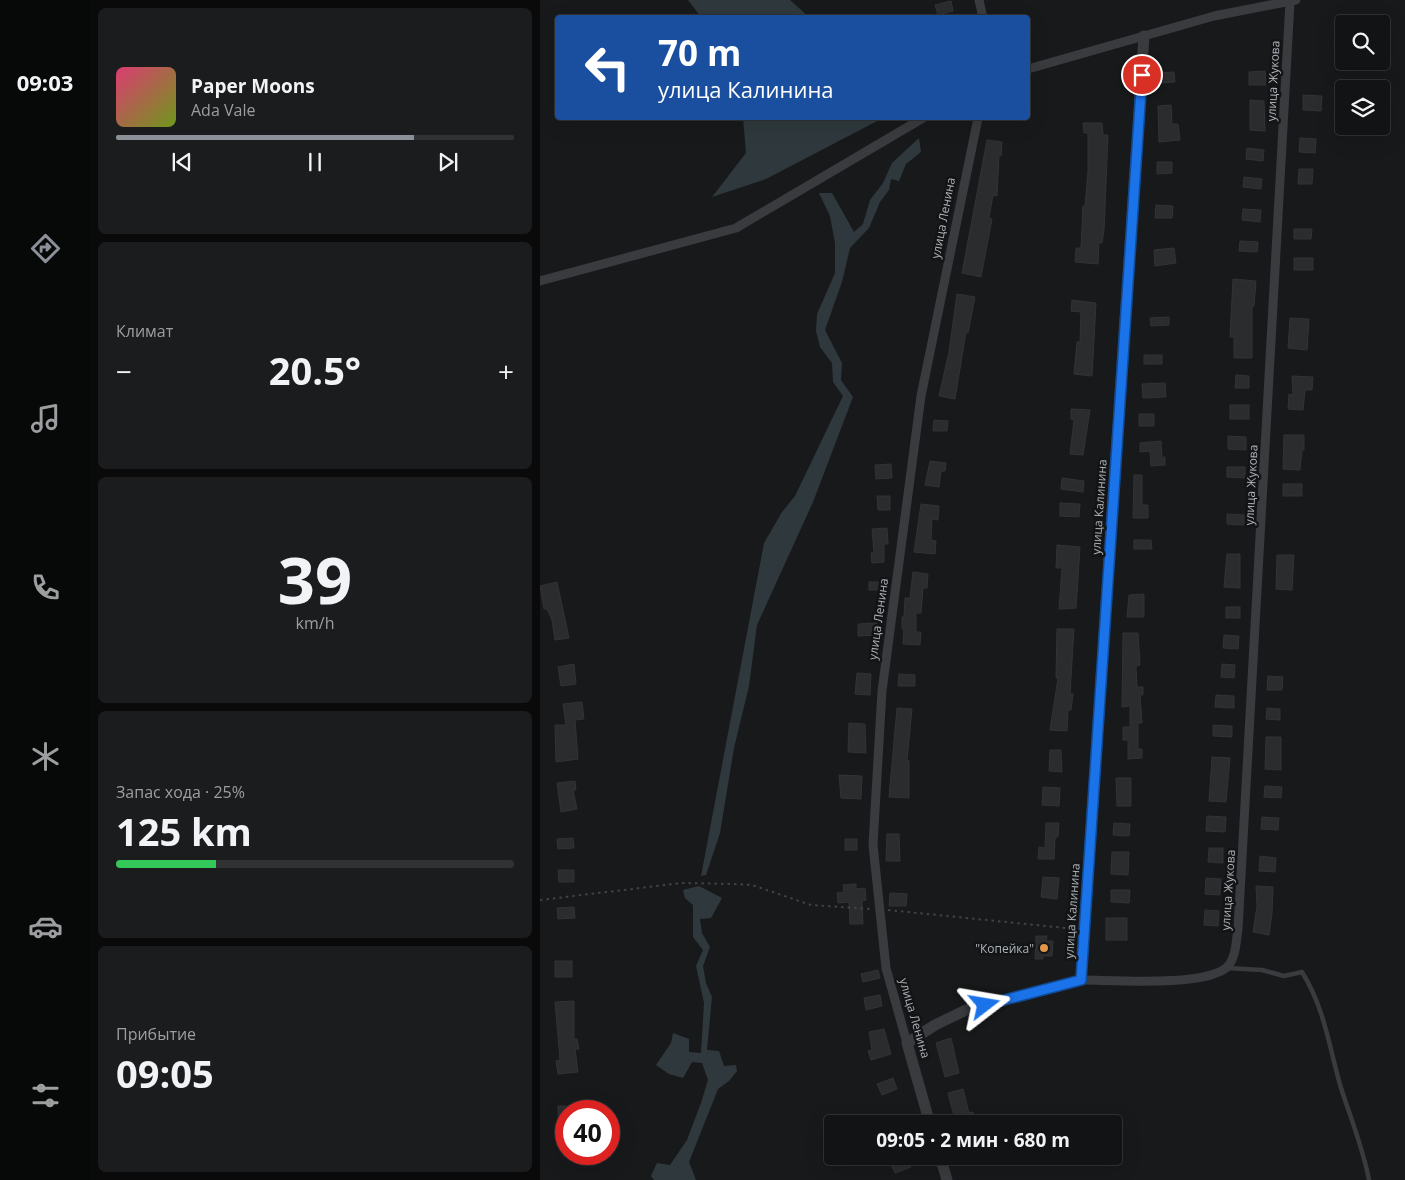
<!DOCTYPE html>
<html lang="ru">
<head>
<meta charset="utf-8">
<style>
	body { margin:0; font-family:"Open Sans",sans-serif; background:#1b1c1d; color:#f1f3f6; height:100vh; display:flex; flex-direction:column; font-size:19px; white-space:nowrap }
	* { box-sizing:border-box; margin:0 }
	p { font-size:16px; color:#9c9ea0 }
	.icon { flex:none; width:28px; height:28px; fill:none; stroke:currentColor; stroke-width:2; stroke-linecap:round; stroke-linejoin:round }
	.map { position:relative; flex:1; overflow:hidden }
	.sheet { display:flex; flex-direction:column; gap:8px; padding:8px; background:#0a0a0b; width:450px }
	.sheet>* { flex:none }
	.guide { position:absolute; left:15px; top:15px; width:475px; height:105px; border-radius:5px; box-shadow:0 5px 20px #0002,0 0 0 1px #313234; background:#1a4fa0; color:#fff; overflow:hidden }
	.tools { position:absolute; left:795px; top:15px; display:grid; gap:10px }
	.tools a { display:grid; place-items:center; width:55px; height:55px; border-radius:5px; background:#121314; box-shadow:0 5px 20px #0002,0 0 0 1px #313234; font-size:25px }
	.speed { position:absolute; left:15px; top:1100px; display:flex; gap:10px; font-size:25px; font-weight:700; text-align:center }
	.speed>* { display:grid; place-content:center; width:65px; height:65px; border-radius:50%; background:#121314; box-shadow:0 5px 20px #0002,0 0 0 1px #313234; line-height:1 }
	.speed .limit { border:8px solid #d22; background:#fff; color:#111 }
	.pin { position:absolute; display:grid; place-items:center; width:42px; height:42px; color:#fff; margin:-21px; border:2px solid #fff; border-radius:50%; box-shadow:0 1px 5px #0007 }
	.me { position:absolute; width:55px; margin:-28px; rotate:76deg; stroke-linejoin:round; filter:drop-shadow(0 0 4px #0008) }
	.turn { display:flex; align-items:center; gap:18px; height:105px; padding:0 20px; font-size:22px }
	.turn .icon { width:65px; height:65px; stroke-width:2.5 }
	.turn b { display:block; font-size:35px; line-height:42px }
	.big { font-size:38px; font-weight:700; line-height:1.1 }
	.sheet .tile { flex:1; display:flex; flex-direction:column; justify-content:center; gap:8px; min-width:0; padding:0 18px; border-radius:8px; background:#1b1c1d }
	.sheet .dial { align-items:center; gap:0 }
	.dial b { font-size:65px; line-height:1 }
	.song { display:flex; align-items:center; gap:15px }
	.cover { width:60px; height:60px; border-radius:8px; background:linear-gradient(135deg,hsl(340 70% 55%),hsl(80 70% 35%)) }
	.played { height:5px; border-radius:2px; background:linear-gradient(90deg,#8c9099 75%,#313234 75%) }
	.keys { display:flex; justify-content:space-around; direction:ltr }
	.heat { display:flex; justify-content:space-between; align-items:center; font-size:28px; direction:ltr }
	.charge { height:8px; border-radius:4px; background:linear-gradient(90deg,#34c759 25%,#313234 0) }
	.trip { position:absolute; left:284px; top:1115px; width:298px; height:50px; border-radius:5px; background:#121314; box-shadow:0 5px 20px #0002,0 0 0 1px #313234; font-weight:700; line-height:50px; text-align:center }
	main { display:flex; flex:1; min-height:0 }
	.dock { display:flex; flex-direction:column; width:90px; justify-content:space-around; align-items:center; background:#070808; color:#9c9ea0 }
	.dock .icon { width:35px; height:35px }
	.dock .selected { color:#8c9099 }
	.dock b { font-size:22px; color:#f1f3f6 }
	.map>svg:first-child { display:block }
	.water { fill:#2f393d }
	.building { fill:#2b2c2e; stroke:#323336 }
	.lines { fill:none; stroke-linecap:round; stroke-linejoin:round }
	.path { stroke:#404246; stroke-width:2; stroke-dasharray:2.5 4; stroke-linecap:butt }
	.service { stroke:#3a3b3f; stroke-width:4.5 }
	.minor { stroke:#3a3b3f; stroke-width:9 }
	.tertiary { stroke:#3a3b3f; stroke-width:11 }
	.route-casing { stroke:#114b97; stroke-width:12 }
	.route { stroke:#1a73e8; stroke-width:9 }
	.poi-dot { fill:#e19549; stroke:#131415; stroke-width:2 }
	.labels { text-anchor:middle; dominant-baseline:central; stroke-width:5; stroke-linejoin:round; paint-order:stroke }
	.street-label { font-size:12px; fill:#acb2b8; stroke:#131415 }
	.poi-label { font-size:12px; fill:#acb2b8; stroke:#131415; text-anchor:end }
</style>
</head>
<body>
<main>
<nav class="dock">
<b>09:03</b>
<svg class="icon selected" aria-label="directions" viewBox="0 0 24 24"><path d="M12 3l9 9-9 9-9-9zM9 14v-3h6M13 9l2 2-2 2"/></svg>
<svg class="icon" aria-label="music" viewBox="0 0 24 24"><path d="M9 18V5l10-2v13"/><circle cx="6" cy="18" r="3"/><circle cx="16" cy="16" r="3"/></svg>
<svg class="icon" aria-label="phone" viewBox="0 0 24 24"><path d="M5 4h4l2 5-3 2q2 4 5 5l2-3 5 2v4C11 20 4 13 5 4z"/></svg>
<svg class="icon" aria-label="climate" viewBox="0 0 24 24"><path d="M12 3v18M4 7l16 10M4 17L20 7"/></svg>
<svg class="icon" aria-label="car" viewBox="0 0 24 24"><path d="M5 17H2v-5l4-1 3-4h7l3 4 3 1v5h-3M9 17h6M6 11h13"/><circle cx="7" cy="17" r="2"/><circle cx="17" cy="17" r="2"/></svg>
<svg class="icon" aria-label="filters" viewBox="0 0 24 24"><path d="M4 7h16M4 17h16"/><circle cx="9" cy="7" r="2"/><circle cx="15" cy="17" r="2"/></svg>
</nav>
<section class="sheet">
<div class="tile">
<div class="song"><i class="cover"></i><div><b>Paper Moons</b><p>Ada Vale</p></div></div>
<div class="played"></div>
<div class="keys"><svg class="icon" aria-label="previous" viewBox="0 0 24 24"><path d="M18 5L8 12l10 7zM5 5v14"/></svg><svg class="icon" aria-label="pause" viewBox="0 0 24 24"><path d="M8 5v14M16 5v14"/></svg><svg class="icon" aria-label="next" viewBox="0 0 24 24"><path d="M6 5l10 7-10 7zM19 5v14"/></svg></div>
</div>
<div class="tile"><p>Климат</p>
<div class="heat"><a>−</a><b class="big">20.5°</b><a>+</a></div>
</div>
<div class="tile dial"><b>39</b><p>km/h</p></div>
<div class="tile"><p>Запас хода · 25%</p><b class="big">125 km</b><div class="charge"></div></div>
<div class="tile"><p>Прибытие</p><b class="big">09:05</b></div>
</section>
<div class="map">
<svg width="865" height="1180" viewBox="0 0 865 1180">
	<rect width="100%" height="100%" fill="#18191a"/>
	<!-- water -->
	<g class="water">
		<polygon points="148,0 250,0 269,17 161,17"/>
		<polygon points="203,118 343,118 226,179 172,197 206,153"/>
		<polygon points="379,138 381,152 366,164 359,181 351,179 349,190 340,202 329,228 310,248 302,282 285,330 302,363 301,380 313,397 273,502 217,625 209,686 194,748 180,833 166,875 161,876 224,543 242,512 255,496 303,396 293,382 292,363 280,347 276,331 277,314 295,273 295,243 290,216 279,193 292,193 314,232 323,224 330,200 343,183 352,163"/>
		<polygon points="159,886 182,898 171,918 160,919 162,933 170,947 163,966 166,983 172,997 167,1050 179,1051 184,1066 196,1065 197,1071 189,1081 178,1089 149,1162 156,1180 114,1180 111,1176 117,1163 130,1165 147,1140 161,1103 168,1080 162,1063 152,1062 143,1078 129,1074 116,1065 131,1043 133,1033 149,1039 149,1052 161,1053 164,1003 156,966 163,950 153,937 153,905 145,898 143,890"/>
	</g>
	<!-- building -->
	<g class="building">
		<polygon points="411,1 413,11 398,15 395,5"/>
		<polygon points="725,71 726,85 709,85 709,72"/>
		<polygon points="634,72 635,82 619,83 618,73"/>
		<polygon points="763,95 782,96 781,111 763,110"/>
		<polygon points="710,100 724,101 725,131 710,130"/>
		<polygon points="631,105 632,124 638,124 640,140 619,142 618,106"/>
		<polygon points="543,123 562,123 563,135 568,135 564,230 562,243 559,243 558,264 535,262 536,248 541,248 543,206 545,206 548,172 548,133 544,133"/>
		<polygon points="760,138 776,139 775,153 759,152"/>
		<polygon points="447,140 462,142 461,156 459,156 457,196 453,195 449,218 452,219 441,277 422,273"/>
		<polygon points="707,148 724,150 723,161 706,159"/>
		<polygon points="617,162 632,162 632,173 617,174"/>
		<polygon points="759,169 773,169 772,184 758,184"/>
		<polygon points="704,177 722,179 721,189 703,187"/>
		<polygon points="616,205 633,206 632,218 615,218"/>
		<polygon points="703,209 721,210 720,222 702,220"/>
		<polygon points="754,229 772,229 771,239 754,239"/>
		<polygon points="700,241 718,242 717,252 699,251"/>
		<polygon points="634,248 636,263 615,266 614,250"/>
		<rect x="754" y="258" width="19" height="12"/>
		<polygon points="693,279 716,281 714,306 712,306 712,358 694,358 694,337 690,337"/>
		<polygon points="417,294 435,297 428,333 426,332 415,399 399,396 409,352"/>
		<polygon points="532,300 556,303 552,376 534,374 537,342 540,342 541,312 531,311"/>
		<polygon points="629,317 629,325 611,326 610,318"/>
		<polygon points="750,318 769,319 767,350 748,348"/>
		<rect x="604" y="355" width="18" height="9"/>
		<polygon points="696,375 709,376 709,388 695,388"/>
		<polygon points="752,376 773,377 772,390 765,390 763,410 748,409 749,394 753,395"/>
		<polygon points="625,383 626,397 603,398 602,384"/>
		<rect x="690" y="405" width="19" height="14"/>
		<polygon points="531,409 550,410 543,455 530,454 534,420 531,419"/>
		<rect x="599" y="414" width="15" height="12"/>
		<polygon points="394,420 408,421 407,431 393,431"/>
		<polygon points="744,435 764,435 764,450 762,450 760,470 743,469"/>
		<polygon points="688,436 706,437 706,450 688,449"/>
		<polygon points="621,441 622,457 625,457 625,465 611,466 610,451 600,452 600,443"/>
		<polygon points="390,461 406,463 405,471 401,471 399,487 385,485"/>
		<polygon points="351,464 352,478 336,479 335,465"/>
		<polygon points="687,467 705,467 705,478 687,477"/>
		<polygon points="594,475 602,475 602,505 608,505 608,518 593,518"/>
		<polygon points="522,478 544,481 543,492 521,489"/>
		<rect x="743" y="484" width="19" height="12"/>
		<polygon points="337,496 350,496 350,510 338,510"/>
		<polygon points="520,503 540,504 539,517 520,516"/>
		<polygon points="381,504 399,506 398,520 392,519 391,540 396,541 395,554 374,552"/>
		<polygon points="687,514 704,515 704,525 687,524"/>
		<polygon points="347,528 348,544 344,544 344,562 332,563 331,553 334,553 332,529"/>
		<polygon points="594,540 611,540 612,549 594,549"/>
		<polygon points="517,545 540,547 536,608 519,609 522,568 516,568"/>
		<polygon points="687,554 700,554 700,588 684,587"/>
		<polygon points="737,555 754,555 752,590 736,589"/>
		<polygon points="373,572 388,574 387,588 383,588 381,613 376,613 376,632 381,632 380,645 363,644 364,629 362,629 362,617 364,617 365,598 370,598"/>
		<polygon points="17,582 29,638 15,640 12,620 7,609 4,609 0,586"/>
		<rect x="329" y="582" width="14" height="8"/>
		<polygon points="604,594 604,617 587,617 589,595"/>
		<rect x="686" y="607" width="14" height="11"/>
		<polygon points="337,623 337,635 318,636 318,624"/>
		<polygon points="517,629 534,629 530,694 533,694 531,710 528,710 527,731 510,730 518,678 516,678"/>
		<polygon points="583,633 598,633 600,665 596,666 597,687 603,687 603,695 600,695 602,723 598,723 598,749 602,749 602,758 588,759 588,740 583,740 583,727 590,727 590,706 582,707"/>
		<polygon points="684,635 699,636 698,649 683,648"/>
		<polygon points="34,664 36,684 21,686 18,667"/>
		<polygon points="682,664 695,665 694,678 681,677"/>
		<polygon points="317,673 331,674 330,695 315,694"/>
		<polygon points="359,674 375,675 375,686 358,686"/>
		<polygon points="728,676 743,677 742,690 727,690"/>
		<polygon points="676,695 694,696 694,708 675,707"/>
		<polygon points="42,702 44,719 35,720 38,759 16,762 15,725 26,725 23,704"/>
		<polygon points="357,708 372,709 367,761 369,761 369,798 349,797"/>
		<polygon points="727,708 740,709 740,720 726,719"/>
		<polygon points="309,723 325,724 326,753 308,752"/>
		<polygon points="673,725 692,726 692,737 673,736"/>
		<polygon points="726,737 741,737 741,770 725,769"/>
		<polygon points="510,750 521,750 522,772 509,771"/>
		<polygon points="672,757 690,758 686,802 669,801"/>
		<polygon points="299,775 322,776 321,799 301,798"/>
		<polygon points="576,778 591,778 591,806 577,806"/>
		<polygon points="35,781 36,790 33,790 37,809 21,812 17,783"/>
		<polygon points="725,786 742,787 741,798 724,797"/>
		<polygon points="503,787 520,788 519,806 502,805"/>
		<polygon points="667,816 686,817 685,832 666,831"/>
		<polygon points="722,817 739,818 738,830 721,829"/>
		<polygon points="506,823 519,823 518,837 515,837 514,859 498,859 499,847 505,848"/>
		<polygon points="574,823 590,824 589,836 573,835"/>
		<polygon points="347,834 359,834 360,861 346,861"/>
		<polygon points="33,838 34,848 18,849 17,839"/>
		<rect x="305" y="839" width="12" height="11"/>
		<polygon points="669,848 683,848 683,863 668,862"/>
		<polygon points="572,852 589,852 588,875 571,874"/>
		<polygon points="720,856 736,858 735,872 719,871"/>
		<polygon points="18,870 34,870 34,882 19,882"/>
		<polygon points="503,877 519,878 517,899 501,897"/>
		<polygon points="666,878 681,879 680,895 665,894"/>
		<polygon points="316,884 316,889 325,888 326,900 322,901 323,924 310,924 309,902 298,903 297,893 304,892 303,885"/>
		<polygon points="716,886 733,887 732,913 729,935 713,932 717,906"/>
		<polygon points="571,890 590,890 589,903 571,902"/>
		<polygon points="350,893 367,894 366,906 349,906"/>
		<polygon points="34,907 35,918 18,919 17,908"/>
		<polygon points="665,910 679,911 678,926 664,925"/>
		<rect x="566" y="918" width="21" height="22"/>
		<polygon points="496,936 507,936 506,941 513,941 512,956 503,956 503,959 495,959"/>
		<rect x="15" y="961" width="17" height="16"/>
		<polygon points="338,970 340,978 323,982 321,974"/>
		<polygon points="340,995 342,1006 326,1010 324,998"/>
		<polygon points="34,1001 34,1039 37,1039 39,1049 35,1049 38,1072 18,1074 16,1061 20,1060 15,1002"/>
		<polygon points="344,1029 351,1054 331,1060 328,1051 332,1050 329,1032"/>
		<polygon points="411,1038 419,1073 405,1077 396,1043"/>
		<polygon points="353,1078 357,1089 342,1095 337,1084"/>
		<polygon points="423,1089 429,1113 433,1112 436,1124 416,1124 408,1093"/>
		<polygon points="18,1106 26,1106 26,1142 19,1143"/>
		<polygon points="367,1156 371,1167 355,1173 350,1162"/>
	</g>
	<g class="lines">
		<!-- path -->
		<g class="path">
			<polyline points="0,900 142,883 194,884 212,885 271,905 331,909"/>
			<polyline points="348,910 535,929"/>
		</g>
		<!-- service -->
		<path class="service" d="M687,968L722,970L744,976L762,972C785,1009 789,1047 801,1088C811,1119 823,1148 829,1180"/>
		<!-- minor -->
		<g class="minor">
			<polyline points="439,0 443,18"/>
			<polyline points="488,69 674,16 756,0"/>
			<polyline points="0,281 196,228 383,118"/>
			<path d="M541,980C573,980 662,987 686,968C696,960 696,941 698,929L750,2"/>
			<polyline points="367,1043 346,968 333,845 342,691 381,396 438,118"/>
		</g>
		<!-- tertiary -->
		<g class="tertiary">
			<polyline points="390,1124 367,1043 395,1025 426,1010 541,980 604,36"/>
			<polyline points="400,1156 407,1180"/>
		</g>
	</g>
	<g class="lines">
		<!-- route casing -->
		<g class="route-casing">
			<polyline id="route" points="445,1005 541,980 602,75"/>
		</g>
		<!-- route -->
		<use href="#route" class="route"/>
	</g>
	<!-- markers -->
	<circle class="poi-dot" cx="504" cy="948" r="5"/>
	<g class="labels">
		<!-- street labels -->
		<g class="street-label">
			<text transform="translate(733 81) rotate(-87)">улица Жукова</text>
			<text transform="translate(403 218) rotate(-79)">улица Ленина</text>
			<text transform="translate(711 485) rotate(-87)">улица Жукова</text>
			<text transform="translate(559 507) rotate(-86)">улица Калинина</text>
			<text transform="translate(338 619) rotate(-82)">улица Ленина</text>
			<text transform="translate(688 890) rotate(-86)">улица Жукова</text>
			<text transform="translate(532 911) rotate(-86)">улица Калинина</text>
			<text transform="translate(375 1018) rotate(74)">улица Ленина</text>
		</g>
		<!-- poi labels -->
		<g class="poi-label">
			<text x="494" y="948">"Копейка"</text>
		</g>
	</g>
</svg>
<div class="tools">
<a><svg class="icon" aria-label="search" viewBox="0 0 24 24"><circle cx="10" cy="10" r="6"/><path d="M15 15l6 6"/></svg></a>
<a><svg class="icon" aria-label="layers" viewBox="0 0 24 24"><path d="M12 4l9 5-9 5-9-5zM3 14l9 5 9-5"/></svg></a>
</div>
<div class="speed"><div class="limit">40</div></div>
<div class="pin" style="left:602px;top:75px;background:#d93025"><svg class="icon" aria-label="arrive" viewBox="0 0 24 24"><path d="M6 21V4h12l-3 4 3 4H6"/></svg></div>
<svg class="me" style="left:445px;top:1005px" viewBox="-20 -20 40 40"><path d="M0-17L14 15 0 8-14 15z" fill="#1a73e8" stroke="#fff" stroke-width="4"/></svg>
<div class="trip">09:05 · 2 мин · 680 m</div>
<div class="guide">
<div class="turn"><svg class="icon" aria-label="left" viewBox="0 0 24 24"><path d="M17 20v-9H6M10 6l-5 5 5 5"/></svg><div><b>70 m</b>улица Калинина</div></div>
</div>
</div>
</main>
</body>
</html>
